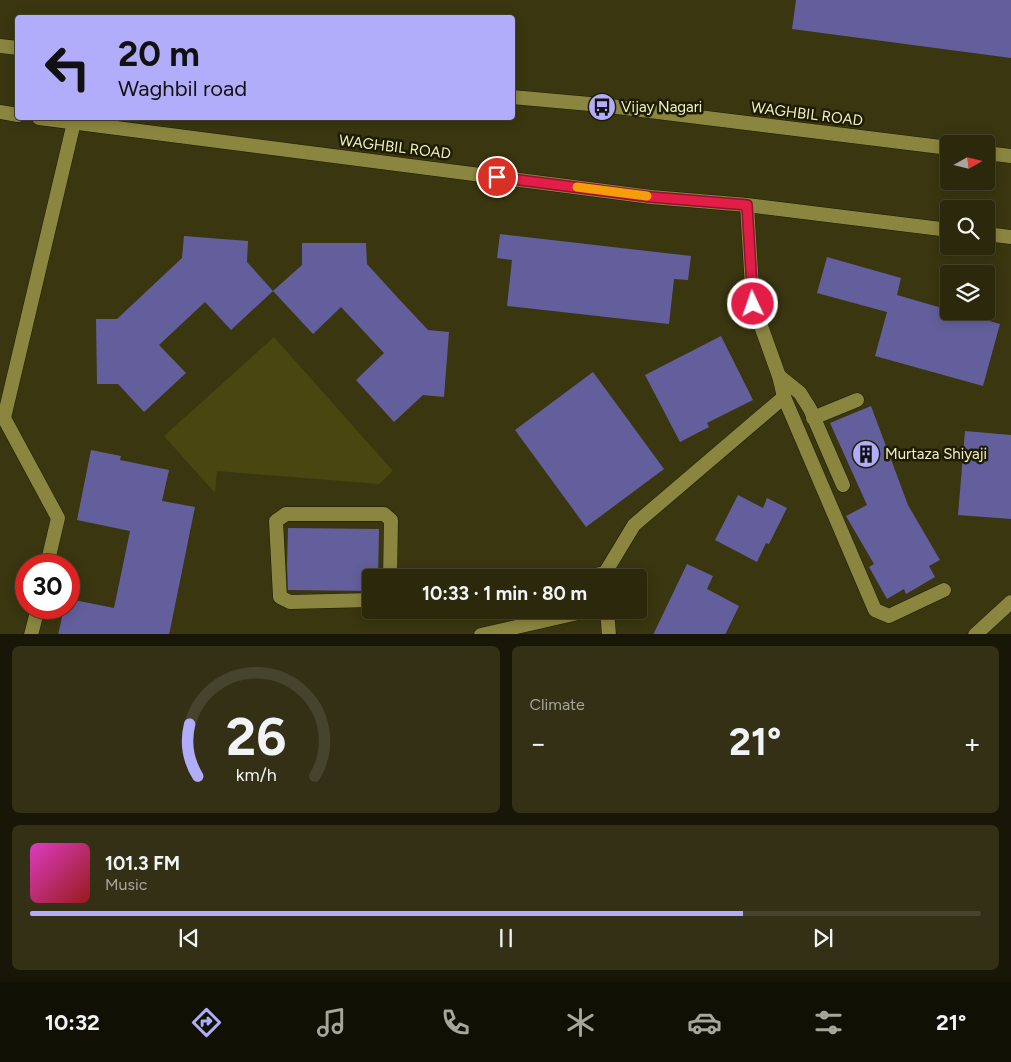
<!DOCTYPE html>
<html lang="en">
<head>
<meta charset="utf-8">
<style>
	body { margin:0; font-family:Figtree,sans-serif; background:#333015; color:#f1f3f6; height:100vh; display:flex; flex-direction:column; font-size:19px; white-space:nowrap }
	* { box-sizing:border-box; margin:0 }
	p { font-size:16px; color:#a6a69d }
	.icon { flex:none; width:28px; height:28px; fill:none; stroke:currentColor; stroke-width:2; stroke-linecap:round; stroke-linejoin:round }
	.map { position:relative; height:634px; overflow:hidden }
	.side { display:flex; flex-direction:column; gap:12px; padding:12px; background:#181607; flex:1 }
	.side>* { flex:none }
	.top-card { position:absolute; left:15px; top:15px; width:500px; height:105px; border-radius:5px; box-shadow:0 2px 12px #0003,0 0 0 1px #47442d; background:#b1adfa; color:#111; overflow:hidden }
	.needle { width:32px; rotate:82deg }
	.controls { position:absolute; left:940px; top:135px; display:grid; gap:10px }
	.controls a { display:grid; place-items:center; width:55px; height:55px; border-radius:5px; background:#2b280c; box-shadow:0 2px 12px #0003,0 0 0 1px #47442d; font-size:25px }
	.speed { position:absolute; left:15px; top:554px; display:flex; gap:10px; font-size:25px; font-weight:700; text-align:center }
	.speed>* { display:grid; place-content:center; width:65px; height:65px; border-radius:50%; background:#2b280c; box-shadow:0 2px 12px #0003,0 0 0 1px #47442d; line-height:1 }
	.speed .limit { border:8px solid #d22; background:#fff; color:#111 }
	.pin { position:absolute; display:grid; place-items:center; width:42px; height:42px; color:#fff; margin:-21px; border:2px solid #fff; border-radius:50%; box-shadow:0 1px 5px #0007 }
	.me { position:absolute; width:55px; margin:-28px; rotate:357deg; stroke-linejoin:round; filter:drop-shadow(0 0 4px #0008) }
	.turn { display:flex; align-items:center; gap:18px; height:105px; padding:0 20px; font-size:22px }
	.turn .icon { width:65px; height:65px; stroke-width:2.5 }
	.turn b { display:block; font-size:35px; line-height:42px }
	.big { font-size:38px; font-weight:700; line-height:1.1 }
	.side .widget { flex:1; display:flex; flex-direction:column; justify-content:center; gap:8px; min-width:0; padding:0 18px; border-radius:8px; background:#333015 }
	.side .dial { align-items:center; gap:0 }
	.dial svg { height:130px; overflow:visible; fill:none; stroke:#47442d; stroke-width:7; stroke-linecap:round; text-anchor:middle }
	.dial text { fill:#f1f3f6; stroke:none }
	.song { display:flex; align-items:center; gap:15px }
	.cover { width:60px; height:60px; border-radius:8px; background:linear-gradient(135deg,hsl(310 70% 55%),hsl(0 70% 35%)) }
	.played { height:5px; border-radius:2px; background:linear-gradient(90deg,#b1adfa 75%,#47442d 75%) }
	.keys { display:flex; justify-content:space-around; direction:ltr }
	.heat { display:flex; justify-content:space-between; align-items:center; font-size:28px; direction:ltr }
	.side .tiles { flex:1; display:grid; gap:12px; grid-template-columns:1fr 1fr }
	.widget:last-child { grid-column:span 2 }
	.trip { position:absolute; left:362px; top:569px; width:285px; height:50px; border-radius:5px; background:#2b280c; box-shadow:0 2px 12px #0003,0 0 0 1px #47442d; font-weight:700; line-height:50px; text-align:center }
	.menu { display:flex; height:80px; justify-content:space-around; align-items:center; background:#111005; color:#a6a69d }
	.menu .icon { width:35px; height:35px }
	.menu .active { color:#b1adfa }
	.menu b { font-size:22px; color:#f1f3f6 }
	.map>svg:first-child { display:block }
	.green { fill:#4a460f }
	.building { fill:#635f9c }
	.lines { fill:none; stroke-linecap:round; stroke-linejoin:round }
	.minor-casing { stroke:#1f1d07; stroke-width:15 }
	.secondary-casing { stroke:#1f1d07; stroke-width:15 }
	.minor { stroke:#8b863f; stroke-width:14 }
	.secondary { stroke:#8b863f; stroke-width:14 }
	.route-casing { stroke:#92132f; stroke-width:12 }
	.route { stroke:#e11d48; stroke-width:9 }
	.slow { stroke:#f59e0b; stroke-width:9 }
	.labels { text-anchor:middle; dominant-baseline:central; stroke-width:5; stroke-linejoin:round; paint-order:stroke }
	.poi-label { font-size:15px; fill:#f0efcb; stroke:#1f1d01; text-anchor:start }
	.street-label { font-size:15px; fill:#f0efcb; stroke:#1f1d01 }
</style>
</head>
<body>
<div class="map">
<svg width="1011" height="635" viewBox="0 0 1011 635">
	<rect width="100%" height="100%" fill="#393610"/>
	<!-- green -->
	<polygon class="green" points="274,337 393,471 379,484 217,471 215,493 164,436"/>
	<!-- building -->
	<g class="building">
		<polygon points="796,0 1011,0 1011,58 792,29"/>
		<polygon points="500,234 691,256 688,280 674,279 669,324 507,306 512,260 497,258"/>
		<polygon points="184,236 248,241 247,262 273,291 231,330 205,302 159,345 186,373 144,412 118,384 97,384 96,319 117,319 182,258"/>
		<polygon points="302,243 366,243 367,264 397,297 428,330 449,332 444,397 423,395 394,422 356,380 384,353 341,307 313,334 273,291 302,265"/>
		<polygon points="827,257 901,278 897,295 949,310 949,311 954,311 1000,324 983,386 875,356 887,312 817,293"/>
		<polygon points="721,336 753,400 707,423 709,427 680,442 645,375"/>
		<polygon points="593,372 664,469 586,527 515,430"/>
		<polygon points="871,406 908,505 940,560 929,566 935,577 906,594 904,589 887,599 869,567 874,564 846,516 867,505 830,423"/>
		<polygon points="965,431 1011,435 1011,519 958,515"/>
		<polygon points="91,450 121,456 120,460 169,470 162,501 195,507 169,635 58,635 64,608 69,608 69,599 114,608 130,531 77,520"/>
		<polygon points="738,495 763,508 767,498 787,508 769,544 766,543 757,562 715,540"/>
		<polygon points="288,528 379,529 378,578 371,578 371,591 288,590 287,565"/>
		<polygon points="687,564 713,576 707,589 739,606 725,635 653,635"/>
	</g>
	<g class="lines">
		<!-- minor casing -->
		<g class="minor-casing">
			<g id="minor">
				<polyline points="747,205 753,304 779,376 784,397 875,610 889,616 944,590"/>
				<polyline points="779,376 800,393 810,409 843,485"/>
				<polyline points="813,418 857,400"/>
				<polyline points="47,565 58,518 4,418 75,118"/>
				<polyline points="580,578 605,573 634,525 784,397"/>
				<polyline points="371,600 290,602 280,597 276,521 286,514 384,514 391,520 390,578"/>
				<polyline points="409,610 412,612 419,610"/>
				<polyline points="607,610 609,635"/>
				<polyline points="31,635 38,608"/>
				<polyline points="481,635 591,610"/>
				<polyline points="975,635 1011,602"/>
			</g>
		</g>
		<!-- secondary casing -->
		<g class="secondary-casing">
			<g id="secondary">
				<polyline points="0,46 18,48"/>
				<polyline points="512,97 601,105 949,148"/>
				<polyline points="0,112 18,115"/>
				<polyline points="39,118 651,197 747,205 949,230"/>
				<polyline points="986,153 1011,156"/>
				<polyline points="986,234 1011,237"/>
			</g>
		</g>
		<!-- minor -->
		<use href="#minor" class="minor"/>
		<!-- secondary -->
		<use href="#secondary" class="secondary"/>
	</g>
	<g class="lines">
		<!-- route casing -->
		<g class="route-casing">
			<polyline id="route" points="497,177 651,197 747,205 753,304"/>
		</g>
		<!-- route -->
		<use href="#route" class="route"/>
		<!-- slow -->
		<polyline class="slow" points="577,187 647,196"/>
	</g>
	<!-- icons -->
	<defs>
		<g id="bus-disc" transform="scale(1.4375)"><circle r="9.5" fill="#b1adfa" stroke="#1f1d01"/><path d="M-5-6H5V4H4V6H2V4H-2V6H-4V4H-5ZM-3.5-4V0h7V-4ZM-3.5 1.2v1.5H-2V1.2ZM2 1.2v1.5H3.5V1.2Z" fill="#111"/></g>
		<g id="building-disc" transform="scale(1.4375)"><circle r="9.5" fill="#b1adfa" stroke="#1f1d01"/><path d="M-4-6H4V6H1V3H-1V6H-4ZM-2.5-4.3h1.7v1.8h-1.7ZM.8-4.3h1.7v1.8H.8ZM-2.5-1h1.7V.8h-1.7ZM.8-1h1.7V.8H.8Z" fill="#111"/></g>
	</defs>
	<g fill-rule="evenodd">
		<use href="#bus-disc" x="602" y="107"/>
		<use href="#building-disc" x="866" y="454"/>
	</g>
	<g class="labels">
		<!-- poi labels -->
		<g class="poi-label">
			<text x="621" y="107">Vijay Nagari</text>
			<text x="885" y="454">Murtaza Shiyaji</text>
		</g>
		<!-- street labels -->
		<g class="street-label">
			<text transform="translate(807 114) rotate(7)">WAGHBIL ROAD</text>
			<text transform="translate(395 147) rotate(7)">WAGHBIL ROAD</text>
		</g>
	</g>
</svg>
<div class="controls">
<a><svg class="needle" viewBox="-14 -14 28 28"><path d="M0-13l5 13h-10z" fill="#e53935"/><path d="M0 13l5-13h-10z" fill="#a6a69d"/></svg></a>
<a><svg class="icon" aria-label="search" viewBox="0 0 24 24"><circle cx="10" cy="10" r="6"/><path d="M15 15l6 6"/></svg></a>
<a><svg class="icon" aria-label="layers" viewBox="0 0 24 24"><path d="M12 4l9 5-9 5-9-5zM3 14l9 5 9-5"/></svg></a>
</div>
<div class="speed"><div class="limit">30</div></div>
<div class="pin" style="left:497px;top:177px;background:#d93025"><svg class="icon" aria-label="arrive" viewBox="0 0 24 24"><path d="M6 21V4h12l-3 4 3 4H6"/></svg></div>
<svg class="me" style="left:753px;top:304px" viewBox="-20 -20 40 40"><circle r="17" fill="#e11d48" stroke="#fff" stroke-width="3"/><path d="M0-11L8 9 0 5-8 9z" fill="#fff"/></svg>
<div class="trip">10:33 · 1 min · 80 m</div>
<div class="top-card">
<div class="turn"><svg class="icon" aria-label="left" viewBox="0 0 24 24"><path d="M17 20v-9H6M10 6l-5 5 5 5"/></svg><div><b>20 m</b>Waghbil road</div></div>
</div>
</div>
<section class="side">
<div class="tiles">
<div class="widget dial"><svg viewBox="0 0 100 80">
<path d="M14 69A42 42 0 1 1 86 69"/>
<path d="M14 69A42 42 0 0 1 9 37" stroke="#b1adfa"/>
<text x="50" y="56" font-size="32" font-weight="700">26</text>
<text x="50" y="72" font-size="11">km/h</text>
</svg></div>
<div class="widget"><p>Climate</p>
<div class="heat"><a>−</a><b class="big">21°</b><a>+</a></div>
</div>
<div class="widget">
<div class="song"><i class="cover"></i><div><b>101.3 FM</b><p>Music</p></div></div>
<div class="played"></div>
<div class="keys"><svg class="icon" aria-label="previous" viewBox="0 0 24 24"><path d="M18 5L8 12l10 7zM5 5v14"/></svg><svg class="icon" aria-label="pause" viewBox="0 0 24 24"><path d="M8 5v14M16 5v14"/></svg><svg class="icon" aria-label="next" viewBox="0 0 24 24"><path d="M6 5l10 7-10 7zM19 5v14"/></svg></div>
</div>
</div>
</section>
<nav class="menu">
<b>10:32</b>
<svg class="icon active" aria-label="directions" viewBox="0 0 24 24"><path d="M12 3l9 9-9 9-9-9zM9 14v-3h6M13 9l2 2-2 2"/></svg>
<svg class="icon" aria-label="music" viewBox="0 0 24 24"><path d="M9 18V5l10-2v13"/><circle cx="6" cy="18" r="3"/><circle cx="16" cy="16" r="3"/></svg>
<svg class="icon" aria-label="phone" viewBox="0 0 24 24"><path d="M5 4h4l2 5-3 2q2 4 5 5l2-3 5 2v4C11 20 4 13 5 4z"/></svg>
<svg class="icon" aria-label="climate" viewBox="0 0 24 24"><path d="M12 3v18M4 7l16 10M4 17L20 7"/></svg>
<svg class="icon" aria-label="car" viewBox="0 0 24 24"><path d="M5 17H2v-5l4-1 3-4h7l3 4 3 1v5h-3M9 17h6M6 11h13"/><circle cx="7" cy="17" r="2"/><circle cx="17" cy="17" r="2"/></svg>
<svg class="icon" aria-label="filters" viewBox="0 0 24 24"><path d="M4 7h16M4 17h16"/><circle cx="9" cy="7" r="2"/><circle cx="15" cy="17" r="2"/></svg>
<b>21°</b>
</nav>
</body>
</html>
